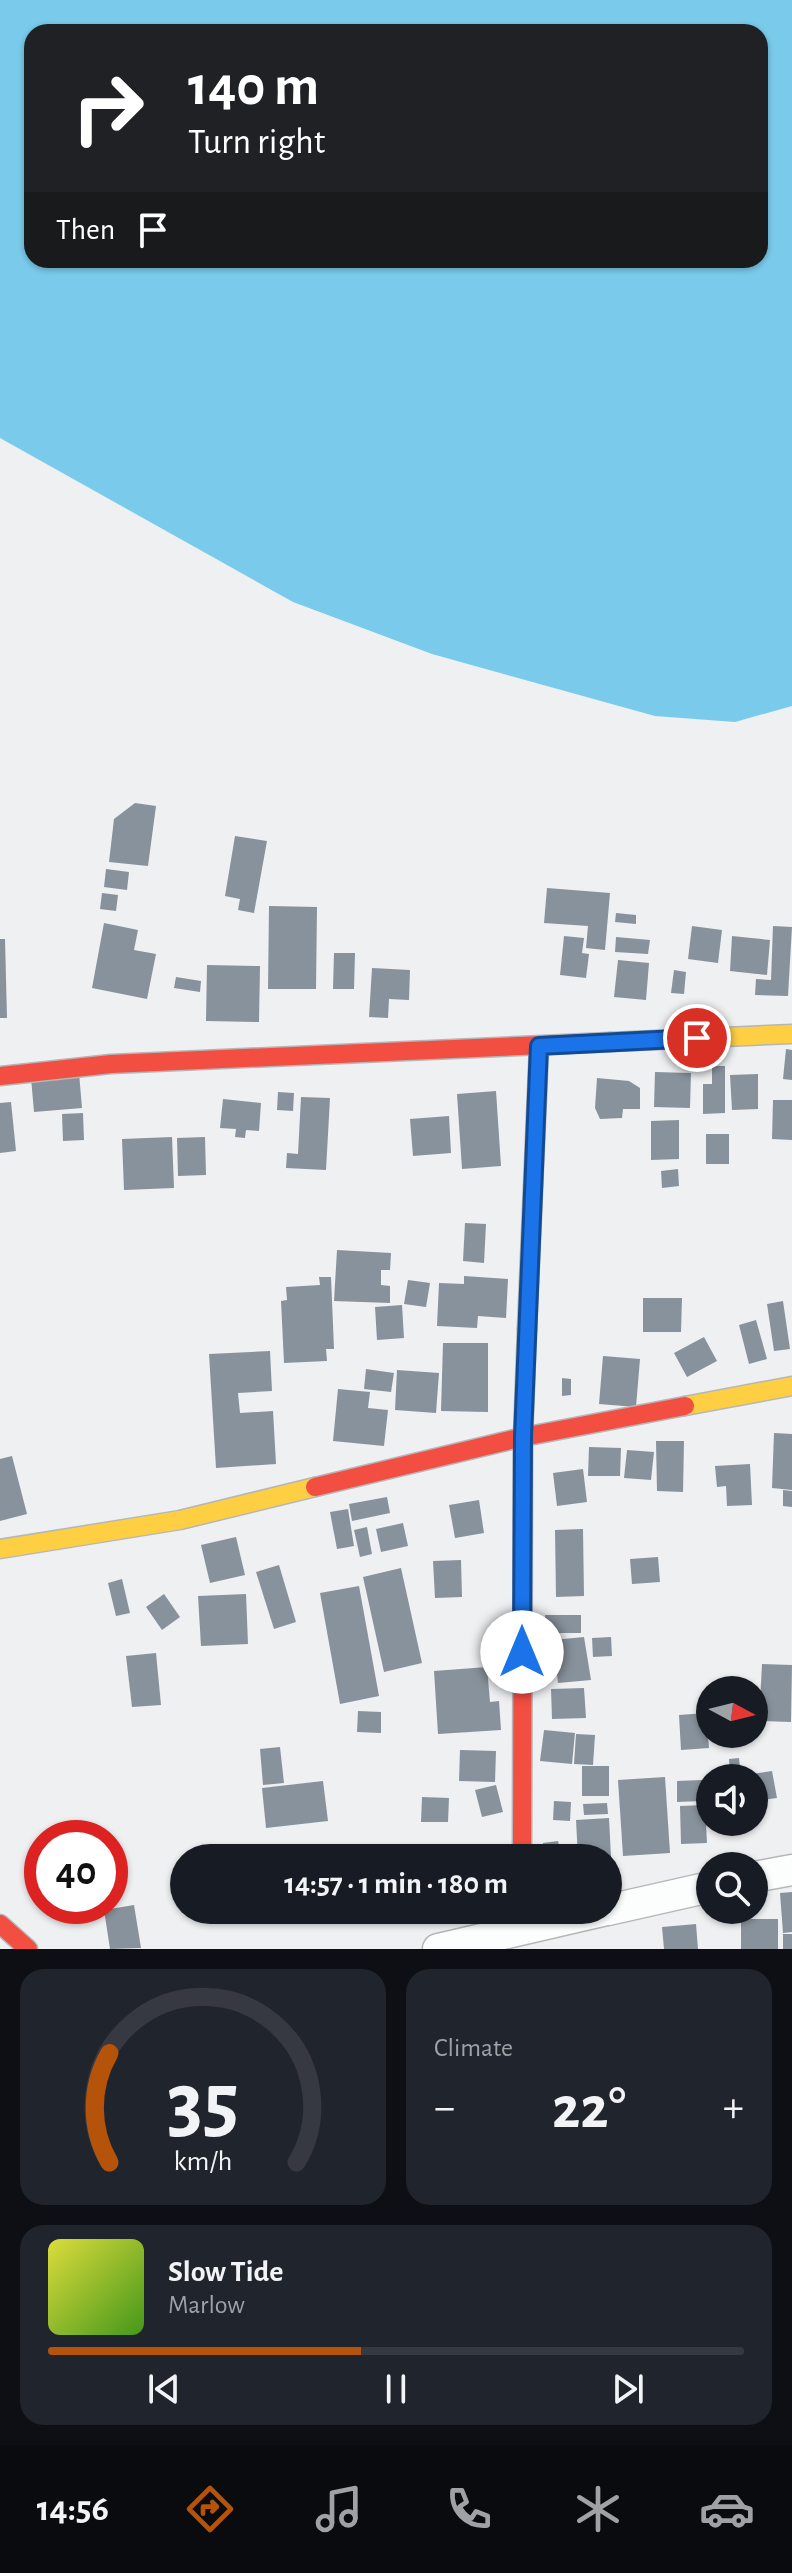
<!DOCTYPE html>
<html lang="en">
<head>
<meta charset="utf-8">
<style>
	body { margin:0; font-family:"Alegreya Sans",sans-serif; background:#20242c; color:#f1f3f6; height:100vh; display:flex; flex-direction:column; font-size:30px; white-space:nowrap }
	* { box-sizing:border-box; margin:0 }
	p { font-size:26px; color:#9ea1a6 }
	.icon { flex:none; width:44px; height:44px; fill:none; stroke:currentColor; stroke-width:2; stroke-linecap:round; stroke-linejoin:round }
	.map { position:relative; height:1949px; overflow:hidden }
	.side { display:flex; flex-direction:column; gap:20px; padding:20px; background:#0d0f14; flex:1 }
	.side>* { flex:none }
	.hud { position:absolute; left:24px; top:24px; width:744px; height:244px; border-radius:24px; box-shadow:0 2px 6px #0004; background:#202124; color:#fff; overflow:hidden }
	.needle { width:52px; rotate:97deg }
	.controls { position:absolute; left:696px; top:1676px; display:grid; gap:16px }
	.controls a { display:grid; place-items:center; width:72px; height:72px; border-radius:50%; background:#171b24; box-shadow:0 2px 6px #0004; font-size:40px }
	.speed { position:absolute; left:24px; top:1820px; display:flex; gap:16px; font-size:40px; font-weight:700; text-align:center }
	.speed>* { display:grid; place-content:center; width:104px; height:104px; border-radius:50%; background:#171b24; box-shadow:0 2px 6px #0004; line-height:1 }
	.speed .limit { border:12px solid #d22; background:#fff; color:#111 }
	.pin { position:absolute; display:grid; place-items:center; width:68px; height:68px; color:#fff; margin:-34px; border:4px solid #fff; border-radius:50%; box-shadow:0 2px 8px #0007 }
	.me { position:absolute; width:88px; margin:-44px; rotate:0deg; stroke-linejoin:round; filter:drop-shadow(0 0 6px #0008) }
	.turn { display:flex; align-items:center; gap:28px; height:168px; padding:0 32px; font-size:36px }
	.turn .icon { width:104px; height:104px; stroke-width:2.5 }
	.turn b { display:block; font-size:56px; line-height:68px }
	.then { display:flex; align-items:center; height:76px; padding:0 32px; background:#0003; gap:16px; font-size:30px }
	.big { font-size:60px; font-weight:700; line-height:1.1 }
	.side .tile { flex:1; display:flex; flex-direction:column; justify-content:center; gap:12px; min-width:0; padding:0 28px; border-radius:24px; background:#20242c }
	.side .dial { align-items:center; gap:0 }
	.dial svg { height:208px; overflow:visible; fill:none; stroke:#363941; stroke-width:7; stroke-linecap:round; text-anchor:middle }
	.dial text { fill:#f1f3f6; stroke:none }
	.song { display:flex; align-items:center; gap:24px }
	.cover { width:96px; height:96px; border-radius:12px; background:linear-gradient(135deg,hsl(60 70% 55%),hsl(100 70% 35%)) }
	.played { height:8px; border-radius:4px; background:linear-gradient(90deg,#b45309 45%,#363941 45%) }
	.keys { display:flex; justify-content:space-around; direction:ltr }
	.heat { display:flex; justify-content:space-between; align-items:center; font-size:44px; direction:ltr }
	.side .tiles { flex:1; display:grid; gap:20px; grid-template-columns:1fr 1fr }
	.tile:last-child { grid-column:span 2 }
	.trip { position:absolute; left:170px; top:1844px; width:452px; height:80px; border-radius:40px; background:#171b24; box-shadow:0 2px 6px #0004; font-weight:700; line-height:80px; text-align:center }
	.tabs { display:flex; height:128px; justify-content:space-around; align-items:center; background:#090b0e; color:#9ea1a6 }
	.tabs .icon { width:56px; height:56px }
	.tabs .active { color:#b45309 }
	.tabs b { font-size:36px; color:#f1f3f6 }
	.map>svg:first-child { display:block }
	.water { fill:#7acbeb; fill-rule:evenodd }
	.building { fill:#88929c }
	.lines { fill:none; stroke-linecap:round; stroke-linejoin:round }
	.street-casing { stroke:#b5b6b8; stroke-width:33 }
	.fast-casing { stroke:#b5b6b8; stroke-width:21 }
	.slow-casing { stroke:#b5b6b8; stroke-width:21 }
	.jam-casing { stroke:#b5b6b8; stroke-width:21 }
	.street { stroke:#fcfdfd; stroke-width:30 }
	.fast { stroke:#16e098; stroke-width:18 }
	.slow { stroke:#ffcf43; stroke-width:18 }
	.jam { stroke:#f24e42; stroke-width:18 }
	.route-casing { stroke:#114b97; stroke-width:20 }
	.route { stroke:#1a73e8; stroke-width:14 }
</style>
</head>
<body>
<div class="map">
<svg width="792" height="1949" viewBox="0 0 792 1949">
	<rect width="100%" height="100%" fill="#eef0f2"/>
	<!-- water -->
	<path class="water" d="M0,0H792V706L735,722L655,716L432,654L293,602L0,438ZM32,32H760V260H32Z"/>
	<!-- building -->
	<g class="building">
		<polygon points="135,803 156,806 148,866 109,862 114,819"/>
		<polygon points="235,836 267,841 254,913 238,910 240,899 225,896"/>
		<polygon points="106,869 129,872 127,890 104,887"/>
		<polygon points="547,888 610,893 605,950 586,948 588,926 544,923"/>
		<polygon points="102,893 118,895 116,911 100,909"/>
		<polygon points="269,906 317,907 316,989 268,989"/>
		<polygon points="616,913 636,915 636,924 615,922"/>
		<polygon points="104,923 138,930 134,950 156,954 147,999 92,988"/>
		<polygon points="692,926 722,930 718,963 688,959"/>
		<polygon points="773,926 792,927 788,996 755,995 756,979 771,980"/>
		<polygon points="564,936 584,938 582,953 589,954 586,978 560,975"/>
		<polygon points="732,936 770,940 767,975 730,971"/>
		<polygon points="616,937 650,940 648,954 615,952"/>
		<polygon points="0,939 5,939 7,1018 0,1018"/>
		<polygon points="334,953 355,953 354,989 333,989"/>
		<polygon points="618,960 649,963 646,1000 614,997"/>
		<polygon points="207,965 260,966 259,1022 206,1021"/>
		<polygon points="372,968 410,970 409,1000 389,999 388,1018 369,1017"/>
		<polygon points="674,970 686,972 684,994 671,993"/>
		<polygon points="176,977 201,981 200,992 174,988"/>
		<polygon points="786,1049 792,1050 792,1080 783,1079"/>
		<polygon points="712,1066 725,1066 725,1113 703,1114 703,1084 712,1084"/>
		<polygon points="655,1072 691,1073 690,1108 654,1107"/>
		<polygon points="79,1073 82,1108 34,1112 31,1078"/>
		<polygon points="758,1074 758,1109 732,1110 730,1075"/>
		<polygon points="597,1078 629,1081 640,1088 640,1109 623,1109 622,1118 600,1119 595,1108"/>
		<polygon points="496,1091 501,1166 462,1169 457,1094"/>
		<polygon points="278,1092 294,1093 293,1111 277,1110"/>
		<polygon points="301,1097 330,1098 326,1170 286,1168 287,1153 298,1154"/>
		<polygon points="223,1099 261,1103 259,1131 246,1130 245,1138 235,1137 236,1129 220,1128"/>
		<polygon points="773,1100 792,1100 792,1140 772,1139"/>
		<polygon points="11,1102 16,1151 0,1153 0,1103"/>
		<polygon points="83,1113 84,1140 63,1141 62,1114"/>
		<polygon points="449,1116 451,1153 413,1156 410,1119"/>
		<polygon points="679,1120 679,1159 651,1160 651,1121"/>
		<rect x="706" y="1134" width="23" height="30"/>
		<polygon points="172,1137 174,1188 124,1190 122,1139"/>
		<polygon points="205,1137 206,1175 178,1176 177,1138"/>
		<polygon points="678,1169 679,1186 662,1188 661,1171"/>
		<polygon points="465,1223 486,1224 484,1263 463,1261"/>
		<polygon points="337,1250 391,1253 390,1270 381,1270 381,1285 390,1286 390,1303 334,1301"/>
		<polygon points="464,1276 508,1279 506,1318 478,1316 477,1328 437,1326 439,1283 464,1284"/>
		<polygon points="319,1277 331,1277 334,1349 326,1349 327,1361 284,1363 281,1301 287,1300 286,1287 320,1285"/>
		<polygon points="408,1280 430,1283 426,1307 404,1304"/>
		<polygon points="643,1298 682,1298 681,1332 643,1332"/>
		<polygon points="783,1301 790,1349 774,1351 767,1304"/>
		<polygon points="402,1305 404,1338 377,1340 375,1307"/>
		<polygon points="756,1320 767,1359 749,1364 739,1325"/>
		<polygon points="704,1337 717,1361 687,1377 674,1353"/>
		<polygon points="443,1343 488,1343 488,1412 441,1411"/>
		<polygon points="270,1351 272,1391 238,1393 240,1413 273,1411 276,1464 216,1468 209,1354"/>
		<polygon points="603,1356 640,1359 636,1407 599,1404"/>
		<polygon points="366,1369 394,1373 391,1392 364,1389"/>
		<polygon points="397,1370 439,1373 436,1413 395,1410"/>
		<polygon points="562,1378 571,1379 571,1395 562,1396"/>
		<polygon points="338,1389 370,1392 368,1408 388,1410 384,1446 333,1441"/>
		<polygon points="774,1433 792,1434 792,1490 772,1488"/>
		<polygon points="656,1441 684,1441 683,1492 657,1491"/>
		<polygon points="589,1447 621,1448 620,1476 588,1476"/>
		<polygon points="627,1450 654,1452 651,1480 624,1478"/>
		<polygon points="12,1456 27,1514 0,1521 0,1459"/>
		<polygon points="750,1464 752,1505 727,1506 726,1486 717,1487 715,1466"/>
		<polygon points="583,1469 587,1502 557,1506 553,1473"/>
		<polygon points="783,1490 792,1491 792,1507 783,1506"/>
		<polygon points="387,1497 390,1513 352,1521 349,1504"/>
		<polygon points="479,1500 484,1533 455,1538 449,1505"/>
		<polygon points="348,1509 354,1546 337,1549 330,1512"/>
		<polygon points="403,1523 408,1546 381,1552 376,1529"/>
		<polygon points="367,1527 372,1554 360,1557 354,1530"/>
		<polygon points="583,1529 584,1596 556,1597 555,1530"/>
		<polygon points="236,1537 245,1575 210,1583 201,1545"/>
		<polygon points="658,1557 660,1582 632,1584 630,1559"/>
		<polygon points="461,1560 462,1597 435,1598 433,1561"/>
		<polygon points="279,1565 296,1622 274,1629 256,1572"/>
		<polygon points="401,1568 422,1663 384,1672 363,1577"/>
		<polygon points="122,1579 130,1613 116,1616 108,1583"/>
		<polygon points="359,1586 379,1696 340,1704 320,1593"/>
		<polygon points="164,1594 180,1617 162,1630 146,1607"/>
		<polygon points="246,1594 248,1644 201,1646 198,1596"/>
		<rect x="545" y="1615" width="36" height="18"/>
		<polygon points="584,1637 591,1680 558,1683 553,1640"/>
		<polygon points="611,1637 612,1656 593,1657 592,1638"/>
		<polygon points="156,1653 161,1705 132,1707 126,1656"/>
		<polygon points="762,1664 792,1665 791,1722 759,1721"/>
		<polygon points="487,1667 490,1702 499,1701 501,1730 438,1734 434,1671"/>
		<polygon points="584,1688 586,1718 552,1719 551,1689"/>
		<polygon points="358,1711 381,1712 381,1733 357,1732"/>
		<polygon points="706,1713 709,1748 681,1750 679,1715"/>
		<polygon points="544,1730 575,1733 572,1764 540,1761"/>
		<polygon points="576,1734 595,1735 593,1765 574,1764"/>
		<polygon points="280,1747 284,1783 263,1785 260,1749"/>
		<polygon points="460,1750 496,1751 495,1782 459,1781"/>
		<polygon points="739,1758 741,1778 730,1778 729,1759"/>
		<rect x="582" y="1766" width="27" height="30"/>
		<polygon points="772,1771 777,1798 754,1801 754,1778 745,1778 744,1775"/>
		<polygon points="665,1777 670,1853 623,1856 618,1780"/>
		<polygon points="702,1780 703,1801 677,1802 677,1781"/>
		<polygon points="323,1781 328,1821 266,1828 262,1788"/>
		<polygon points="496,1785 503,1812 482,1817 475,1790"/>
		<polygon points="422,1797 449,1798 448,1822 421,1822"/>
		<polygon points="554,1801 571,1802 570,1821 553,1820"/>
		<polygon points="607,1803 608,1814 584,1815 583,1804"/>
		<polygon points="705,1805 707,1843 681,1844 680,1806"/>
		<polygon points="609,1818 611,1857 578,1858 576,1820"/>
		<polygon points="558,1841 560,1850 567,1849 569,1858 545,1858 543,1843"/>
		<polygon points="754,1888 761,1889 760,1909 754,1909"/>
		<polygon points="792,1892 792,1932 783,1933 780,1893"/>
		<polygon points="134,1905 141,1948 110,1949 104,1910"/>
		<rect x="741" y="1919" width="37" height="30"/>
		<polygon points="696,1924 698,1949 664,1949 662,1927"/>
		<rect x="783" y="1934" width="9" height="15"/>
	</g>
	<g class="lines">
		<!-- street casing -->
		<g class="street-casing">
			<g id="street">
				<polyline points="754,1877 792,1870"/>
				<polyline points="608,1910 710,1887"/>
				<polyline points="438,1949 607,1910"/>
			</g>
		</g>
		<!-- fast casing -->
		<g class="fast-casing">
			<polyline id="fast" points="527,1329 539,1046"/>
		</g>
		<!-- slow casing -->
		<g class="slow-casing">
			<g id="slow">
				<polyline points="610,1042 792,1034"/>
				<polyline points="685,1406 792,1386"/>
				<polyline points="0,1549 180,1520 315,1487"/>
			</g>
		</g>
		<!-- jam casing -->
		<g class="jam-casing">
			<g id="jam">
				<polyline points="0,1076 111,1064 610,1042"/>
				<polyline points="315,1487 523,1437 685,1406"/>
				<polyline points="522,1858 523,1437 527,1329"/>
				<polyline points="0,1924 28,1949"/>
			</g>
		</g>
		<!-- street -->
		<use href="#street" class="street"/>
		<!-- fast -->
		<use href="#fast" class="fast"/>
		<!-- slow -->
		<use href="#slow" class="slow"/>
		<!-- jam -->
		<use href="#jam" class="jam"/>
	</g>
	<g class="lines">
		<!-- route casing -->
		<g class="route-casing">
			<polyline id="route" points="522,1652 523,1437 539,1046 697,1038"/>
		</g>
		<!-- route -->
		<use href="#route" class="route"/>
	</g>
</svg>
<div class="controls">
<a><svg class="needle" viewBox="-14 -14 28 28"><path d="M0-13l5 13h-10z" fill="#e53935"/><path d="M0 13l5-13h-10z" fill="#9ea1a6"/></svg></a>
<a><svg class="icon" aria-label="sound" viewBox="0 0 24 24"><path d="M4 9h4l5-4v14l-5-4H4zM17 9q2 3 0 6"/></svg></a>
<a><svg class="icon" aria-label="search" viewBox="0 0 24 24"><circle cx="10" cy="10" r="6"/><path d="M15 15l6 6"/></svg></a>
</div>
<div class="speed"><div class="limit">40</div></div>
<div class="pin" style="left:697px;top:1038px;background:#d93025"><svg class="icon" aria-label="arrive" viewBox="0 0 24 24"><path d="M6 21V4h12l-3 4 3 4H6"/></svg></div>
<svg class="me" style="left:522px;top:1652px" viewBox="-20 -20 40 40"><circle r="19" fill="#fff"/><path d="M0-13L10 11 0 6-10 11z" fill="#1a73e8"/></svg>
<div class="trip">14:57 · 1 min · 180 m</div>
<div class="hud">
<div class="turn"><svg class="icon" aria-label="right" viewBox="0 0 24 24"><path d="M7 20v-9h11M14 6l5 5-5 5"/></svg><div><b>140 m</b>Turn right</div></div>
<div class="then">Then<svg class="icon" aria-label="arrive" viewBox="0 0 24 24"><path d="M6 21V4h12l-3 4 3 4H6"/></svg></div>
</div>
</div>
<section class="side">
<div class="tiles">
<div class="tile dial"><svg viewBox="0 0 100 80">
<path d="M14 69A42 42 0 1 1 86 69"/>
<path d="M14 69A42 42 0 0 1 14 27" stroke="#b45309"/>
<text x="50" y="56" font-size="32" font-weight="700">35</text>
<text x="50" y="72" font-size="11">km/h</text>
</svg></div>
<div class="tile"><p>Climate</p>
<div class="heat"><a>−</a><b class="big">22°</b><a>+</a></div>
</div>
<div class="tile">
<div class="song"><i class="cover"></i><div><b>Slow Tide</b><p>Marlow</p></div></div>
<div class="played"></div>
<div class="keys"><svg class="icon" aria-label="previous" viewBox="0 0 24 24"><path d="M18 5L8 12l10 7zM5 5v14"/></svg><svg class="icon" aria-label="pause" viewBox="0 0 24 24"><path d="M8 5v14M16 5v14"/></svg><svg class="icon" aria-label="next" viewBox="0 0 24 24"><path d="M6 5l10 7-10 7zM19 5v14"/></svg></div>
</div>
</div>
</section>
<nav class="tabs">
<b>14:56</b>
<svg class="icon active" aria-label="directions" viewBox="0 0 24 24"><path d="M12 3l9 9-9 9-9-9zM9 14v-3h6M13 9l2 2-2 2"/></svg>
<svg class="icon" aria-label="music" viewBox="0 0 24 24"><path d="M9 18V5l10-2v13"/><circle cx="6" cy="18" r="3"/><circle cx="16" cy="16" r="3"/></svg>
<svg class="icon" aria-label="phone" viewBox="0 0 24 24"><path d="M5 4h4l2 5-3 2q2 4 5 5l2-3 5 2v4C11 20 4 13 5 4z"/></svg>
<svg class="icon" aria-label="climate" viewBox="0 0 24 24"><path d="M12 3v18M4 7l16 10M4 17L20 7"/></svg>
<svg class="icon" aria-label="car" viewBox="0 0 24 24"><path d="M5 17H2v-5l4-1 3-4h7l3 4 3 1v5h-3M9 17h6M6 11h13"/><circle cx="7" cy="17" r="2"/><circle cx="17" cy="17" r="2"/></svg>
</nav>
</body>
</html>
